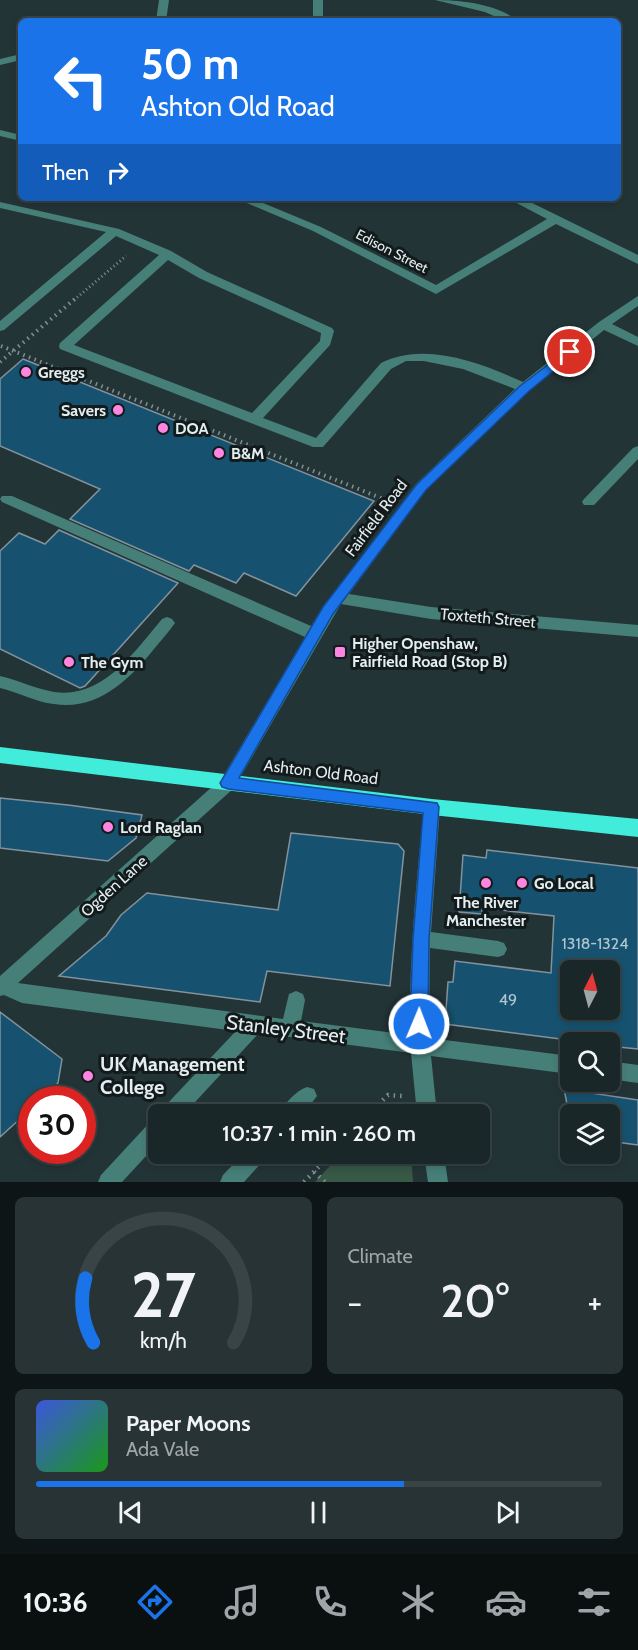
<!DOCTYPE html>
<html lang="en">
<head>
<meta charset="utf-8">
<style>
	body { margin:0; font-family:Cabin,sans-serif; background:#273335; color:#f1f3f6; height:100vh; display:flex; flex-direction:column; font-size:22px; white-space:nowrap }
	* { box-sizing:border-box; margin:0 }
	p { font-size:20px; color:#9fa5a8 }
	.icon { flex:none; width:33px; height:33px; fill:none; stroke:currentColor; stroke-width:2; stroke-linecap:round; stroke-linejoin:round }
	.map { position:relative; height:1182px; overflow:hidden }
	.drawer { display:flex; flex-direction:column; gap:15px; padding:15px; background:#0e1517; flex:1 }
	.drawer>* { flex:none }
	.top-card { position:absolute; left:18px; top:18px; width:603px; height:183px; border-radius:9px; box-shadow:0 3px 9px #0003,0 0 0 2px #384446; background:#1a73e8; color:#fff; overflow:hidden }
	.needle { width:39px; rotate:6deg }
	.controls { position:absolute; left:560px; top:960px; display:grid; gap:12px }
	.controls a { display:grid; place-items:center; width:60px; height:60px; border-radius:9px; background:#1a2729; box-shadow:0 3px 9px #0003,0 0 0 2px #384446; font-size:30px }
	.speed { position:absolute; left:18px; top:1086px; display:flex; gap:12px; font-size:30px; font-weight:700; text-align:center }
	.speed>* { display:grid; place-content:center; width:78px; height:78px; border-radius:50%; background:#1a2729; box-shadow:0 3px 9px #0003,0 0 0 2px #384446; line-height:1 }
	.speed .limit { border:9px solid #d22; background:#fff; color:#111 }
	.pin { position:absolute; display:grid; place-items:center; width:51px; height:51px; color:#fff; margin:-26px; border:3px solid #fff; border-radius:50%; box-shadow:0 2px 6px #0007 }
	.me { position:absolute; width:66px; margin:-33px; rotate:1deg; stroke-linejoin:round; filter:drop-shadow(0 0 4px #0008) }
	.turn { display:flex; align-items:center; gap:21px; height:126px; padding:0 24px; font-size:27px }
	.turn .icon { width:78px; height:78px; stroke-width:2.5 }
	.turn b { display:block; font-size:42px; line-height:51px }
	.then { display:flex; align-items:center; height:57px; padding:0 24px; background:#0003; gap:12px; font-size:22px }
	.big { font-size:45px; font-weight:600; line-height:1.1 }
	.drawer .tile { flex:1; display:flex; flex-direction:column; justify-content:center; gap:9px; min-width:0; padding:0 21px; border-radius:9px; background:#273335 }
	.drawer .dial { align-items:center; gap:0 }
	.dial svg { height:156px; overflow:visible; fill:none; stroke:#384446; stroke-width:7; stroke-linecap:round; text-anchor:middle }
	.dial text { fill:#f1f3f6; stroke:none }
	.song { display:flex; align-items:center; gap:18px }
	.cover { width:72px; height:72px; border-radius:9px; background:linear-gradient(135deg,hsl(230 70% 55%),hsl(120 70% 35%)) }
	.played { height:6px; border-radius:3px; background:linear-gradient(90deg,#1a73e8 65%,#384446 65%) }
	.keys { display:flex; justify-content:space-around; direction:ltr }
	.heat { display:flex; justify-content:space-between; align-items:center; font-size:33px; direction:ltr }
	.drawer .tiles { flex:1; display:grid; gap:15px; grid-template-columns:1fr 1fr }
	.tile:last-child { grid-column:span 2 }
	.trip { position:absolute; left:148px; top:1104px; width:342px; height:60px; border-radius:9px; background:#1a2729; box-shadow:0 3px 9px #0003,0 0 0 2px #384446; font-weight:600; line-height:60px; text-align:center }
	.menu { display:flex; height:96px; justify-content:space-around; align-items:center; background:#0a1010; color:#9fa5a8 }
	.menu .icon { width:42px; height:42px }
	.menu .active { color:#1a73e8 }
	.menu b { font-size:27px; color:#f1f3f6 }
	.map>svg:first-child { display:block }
	.green { fill:#375946 }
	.building { fill:#165270; stroke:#83929c; stroke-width:1.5; fill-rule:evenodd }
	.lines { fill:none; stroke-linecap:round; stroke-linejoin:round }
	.path-far2 { stroke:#829092; stroke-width:3; stroke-dasharray:1 3; stroke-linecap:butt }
	.path-far1 { stroke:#829092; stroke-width:4; stroke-dasharray:1.5 4.5; stroke-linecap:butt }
	.path { stroke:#829092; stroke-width:4.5; stroke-dasharray:1.5 5; stroke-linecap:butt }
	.minor { fill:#467f78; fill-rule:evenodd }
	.highway { fill:#41ecda; fill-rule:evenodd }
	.route { fill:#1a73e8; stroke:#114b97; stroke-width:1.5 }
	.poi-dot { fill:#fe86e1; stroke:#131a1b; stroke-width:2 }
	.labels { text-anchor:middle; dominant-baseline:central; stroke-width:6; stroke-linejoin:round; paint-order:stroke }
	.far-street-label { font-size:14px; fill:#e3eef0; stroke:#131a1b }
	.poi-label { font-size:16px; font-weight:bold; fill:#e3eef0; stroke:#131a1b; text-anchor:start }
	.street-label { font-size:16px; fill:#e3eef0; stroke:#131a1b }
	.near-number-label { font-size:16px; fill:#b0c7d0 }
	.near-street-label { font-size:20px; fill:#e3eef0; stroke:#131a1b }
	.near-poi-label { font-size:20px; font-weight:bold; fill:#e3eef0; stroke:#131a1b; text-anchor:start }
</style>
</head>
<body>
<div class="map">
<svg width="638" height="1182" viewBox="0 0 638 1182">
	<rect width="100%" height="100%" fill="#233437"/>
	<!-- green -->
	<polygon class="green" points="341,1154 411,1154 413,1182 315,1182"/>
	<!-- building -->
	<g class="building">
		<polygon points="23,359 374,501 296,596 244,573 236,583 194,565 189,571 70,519 100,489 0,446 0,379"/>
		<polygon points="59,530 178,583 85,686 80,688 0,649 0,551 19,533 45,544"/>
		<polygon points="0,798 68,805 142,815 136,838 108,861 0,848"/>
		<polygon points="291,833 398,844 404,851 390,986 267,971 260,1002 59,976 106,936 121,915 147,893 278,910"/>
		<path d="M487,850L638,868V1049L609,1046V1042H584L445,1024L448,982H453L455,961L551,973L554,916L482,908V914L459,912L463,855L486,858ZM570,970H609V1010H570Z"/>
		<polygon points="0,1012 62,1059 58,1083 41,1100 32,1100 32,1108 0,1137"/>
		<polygon points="564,1089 638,1100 638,1145 609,1141 609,1114 570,1114 570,1119"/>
	</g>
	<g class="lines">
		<!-- path-far2 -->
		<polyline class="path-far2" points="74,300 126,256"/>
		<!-- path-far1 -->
		<g class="path-far1">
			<polyline points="1,346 386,500"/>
			<polyline points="0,362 76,298"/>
		</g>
		<!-- path -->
		<g class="path">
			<polyline points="369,1114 388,1095 402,1096"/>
			<polyline points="314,1172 325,1182"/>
			<polyline points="304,1182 331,1154"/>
		</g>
		<!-- minor -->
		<g class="minor">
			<polygon points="159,0 169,0 166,21 156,21"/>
			<rect x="313" y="0" width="10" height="21"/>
			<path d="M435,0C461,0 497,4 518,21H505L485,12Z"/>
			<polygon points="177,18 224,18 229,21 172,21"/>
			<polygon points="21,54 21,60 0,65 0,59"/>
			<polygon points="0,130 21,135 21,141 0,136"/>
			<polygon points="235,198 251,198 321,227 436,285 547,219 507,198 522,198 638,255 638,264 556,224 436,294 313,231"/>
			<path d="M0,202L119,229L171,251L207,272L332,328L334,331L330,345L263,418L316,438L381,363C425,341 481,363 523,382L599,322L638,296V306L612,324L638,337V346L604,330L529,391L426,490L349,594L431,607L638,625V637L431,619L341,604L234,788L18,983L283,1019L289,994L296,991L303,994L305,1000L301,1021L410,1035C409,959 416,883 424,807L426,802L432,800L438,802L440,807L431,932L498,941L504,943L507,949L504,955L498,957L430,948L429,1038L570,1056V1074L431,1056L437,1114H417L411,1053L259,1033L184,1114H161L164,1107L236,1031L22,1003L4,995L0,996V976L222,778L305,637L2,502L0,499L2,496H12L311,626L323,607L416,484L515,389L463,369L424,361H406L391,369L323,447H313L60,349L59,346L60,343L159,255L116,236L4,330L0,331V321L106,232L0,208ZM168,260L199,278L321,333L320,341L252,413L74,345Z"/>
			<polygon points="638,446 638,459 594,505 584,505 582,502 584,499 633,448"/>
			<path d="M167,617L172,619L175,623C169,632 161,640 154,649C129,680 97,711 54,704C35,702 18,692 0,688V676C18,680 36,689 54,692C103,699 134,652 162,619Z"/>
			<polygon points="609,1061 638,1065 638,1083 609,1079"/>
			<path d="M307,1087L314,1089L317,1096L303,1114H280C284,1103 296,1091 307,1087Z"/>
			<polygon points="159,1117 159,1142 122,1182 98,1182 101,1175 152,1120"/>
			<polygon points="243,1154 266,1154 263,1161 244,1182 220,1182 223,1175"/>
			<polygon points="424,1154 444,1154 448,1182 428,1182"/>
		</g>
		<!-- highway -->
		<polygon class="highway" points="0,747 432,799 638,819 638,837 432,815 0,763"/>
	</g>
	<!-- route -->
	<polygon class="route" points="570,348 574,349 574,354 529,391 426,490 333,614 239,778 437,803 439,807 429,939 428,1024 425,1030 419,1032 413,1030 410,1024 413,939 423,813 228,789 222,787 220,783 323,607 417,484 520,386"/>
	<!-- markers -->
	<g class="poi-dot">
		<circle cx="26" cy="372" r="6"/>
		<circle cx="118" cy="410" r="6"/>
		<circle cx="163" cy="428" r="6"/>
		<circle cx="219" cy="453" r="6"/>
		<rect x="334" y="646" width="12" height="12" rx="3"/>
		<circle cx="69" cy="662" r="6"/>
		<circle cx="108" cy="827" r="6"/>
		<circle cx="486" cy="883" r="6"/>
		<circle cx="522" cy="883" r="6"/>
		<circle cx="88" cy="1076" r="6"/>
	</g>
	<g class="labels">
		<!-- far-street labels -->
		<g class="far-street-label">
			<text transform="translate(392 251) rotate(27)">Edison Street</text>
		</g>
		<!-- poi labels -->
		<g class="poi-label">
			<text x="38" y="372">Greggs</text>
			<text x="106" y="410" text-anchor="end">Savers</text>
			<text x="175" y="428">DOA</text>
			<text x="231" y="453">B&amp;M</text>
			<text x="352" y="643">Higher Openshaw,<tspan x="352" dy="18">Fairfield Road (Stop B)</tspan></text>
			<text x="81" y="662">The Gym</text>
			<text x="120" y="827">Lord Raglan</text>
			<text x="534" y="883">Go Local</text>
			<text x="486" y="902" text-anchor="middle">The River<tspan x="486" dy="18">Manchester</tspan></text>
		</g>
		<!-- street labels -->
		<g class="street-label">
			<text transform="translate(376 518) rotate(-53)">Fairfield Road</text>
			<text transform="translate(488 618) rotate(5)">Toxteth Street</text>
			<text transform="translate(321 772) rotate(7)">Ashton Old Road</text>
			<text transform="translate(114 886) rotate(-42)">Ogden Lane</text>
		</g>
		<!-- near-number labels -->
		<g class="near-number-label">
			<text x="595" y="943">1318-1324</text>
			<text x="508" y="999">49</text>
		</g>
		<!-- near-street labels -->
		<g class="near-street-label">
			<text transform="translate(286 1029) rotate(7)">Stanley Street</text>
		</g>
		<!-- near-poi labels -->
		<g class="near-poi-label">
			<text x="100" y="1064">UK Management<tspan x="100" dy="23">College</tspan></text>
		</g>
	</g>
</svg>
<div class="controls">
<a><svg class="needle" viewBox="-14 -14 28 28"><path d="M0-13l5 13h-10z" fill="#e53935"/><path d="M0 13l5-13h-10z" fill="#9fa5a8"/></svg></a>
<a><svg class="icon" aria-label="search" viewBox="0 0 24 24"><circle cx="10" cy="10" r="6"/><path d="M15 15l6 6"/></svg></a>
<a><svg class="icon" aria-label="layers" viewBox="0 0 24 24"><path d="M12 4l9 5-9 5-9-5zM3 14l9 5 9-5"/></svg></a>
</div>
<div class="speed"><div class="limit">30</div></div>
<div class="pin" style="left:570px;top:352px;background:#d93025"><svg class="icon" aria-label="arrive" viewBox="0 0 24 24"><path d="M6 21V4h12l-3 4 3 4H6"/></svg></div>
<svg class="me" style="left:419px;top:1024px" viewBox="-20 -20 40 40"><circle r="17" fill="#1a73e8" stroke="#fff" stroke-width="3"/><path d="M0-11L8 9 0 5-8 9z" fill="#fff"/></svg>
<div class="trip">10:37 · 1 min · 260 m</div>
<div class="top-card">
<div class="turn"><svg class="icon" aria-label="left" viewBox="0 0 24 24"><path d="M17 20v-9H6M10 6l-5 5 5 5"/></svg><div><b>50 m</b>Ashton Old Road</div></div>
<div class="then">Then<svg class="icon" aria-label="right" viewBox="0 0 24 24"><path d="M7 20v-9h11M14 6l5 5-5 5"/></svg></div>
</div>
</div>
<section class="drawer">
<div class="tiles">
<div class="tile dial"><svg viewBox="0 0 100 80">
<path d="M14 69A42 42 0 1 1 86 69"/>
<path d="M14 69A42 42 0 0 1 10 36" stroke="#1a73e8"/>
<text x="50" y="56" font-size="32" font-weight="700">27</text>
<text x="50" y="72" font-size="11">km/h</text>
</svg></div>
<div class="tile"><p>Climate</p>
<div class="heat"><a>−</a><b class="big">20°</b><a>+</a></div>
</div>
<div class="tile">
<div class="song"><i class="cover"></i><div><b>Paper Moons</b><p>Ada Vale</p></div></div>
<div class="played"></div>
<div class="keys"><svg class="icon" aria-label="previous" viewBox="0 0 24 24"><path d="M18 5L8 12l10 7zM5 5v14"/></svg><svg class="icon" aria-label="pause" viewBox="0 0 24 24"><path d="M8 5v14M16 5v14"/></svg><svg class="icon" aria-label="next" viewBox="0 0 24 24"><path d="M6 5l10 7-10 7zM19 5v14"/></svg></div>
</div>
</div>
</section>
<nav class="menu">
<b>10:36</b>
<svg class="icon active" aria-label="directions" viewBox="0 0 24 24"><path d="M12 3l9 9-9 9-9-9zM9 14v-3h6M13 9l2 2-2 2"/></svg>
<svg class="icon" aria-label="music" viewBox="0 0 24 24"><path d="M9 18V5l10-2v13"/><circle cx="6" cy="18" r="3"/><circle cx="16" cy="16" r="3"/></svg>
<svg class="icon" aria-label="phone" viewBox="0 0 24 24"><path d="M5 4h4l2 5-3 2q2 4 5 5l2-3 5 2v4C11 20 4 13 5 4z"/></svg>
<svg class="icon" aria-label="climate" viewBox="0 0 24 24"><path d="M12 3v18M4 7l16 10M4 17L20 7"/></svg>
<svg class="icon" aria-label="car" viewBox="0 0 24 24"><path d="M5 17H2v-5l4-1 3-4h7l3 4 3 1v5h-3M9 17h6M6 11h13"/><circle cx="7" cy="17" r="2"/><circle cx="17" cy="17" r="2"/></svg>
<svg class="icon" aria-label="filters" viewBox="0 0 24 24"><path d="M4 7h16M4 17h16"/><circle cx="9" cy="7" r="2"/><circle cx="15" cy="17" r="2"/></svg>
</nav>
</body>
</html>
